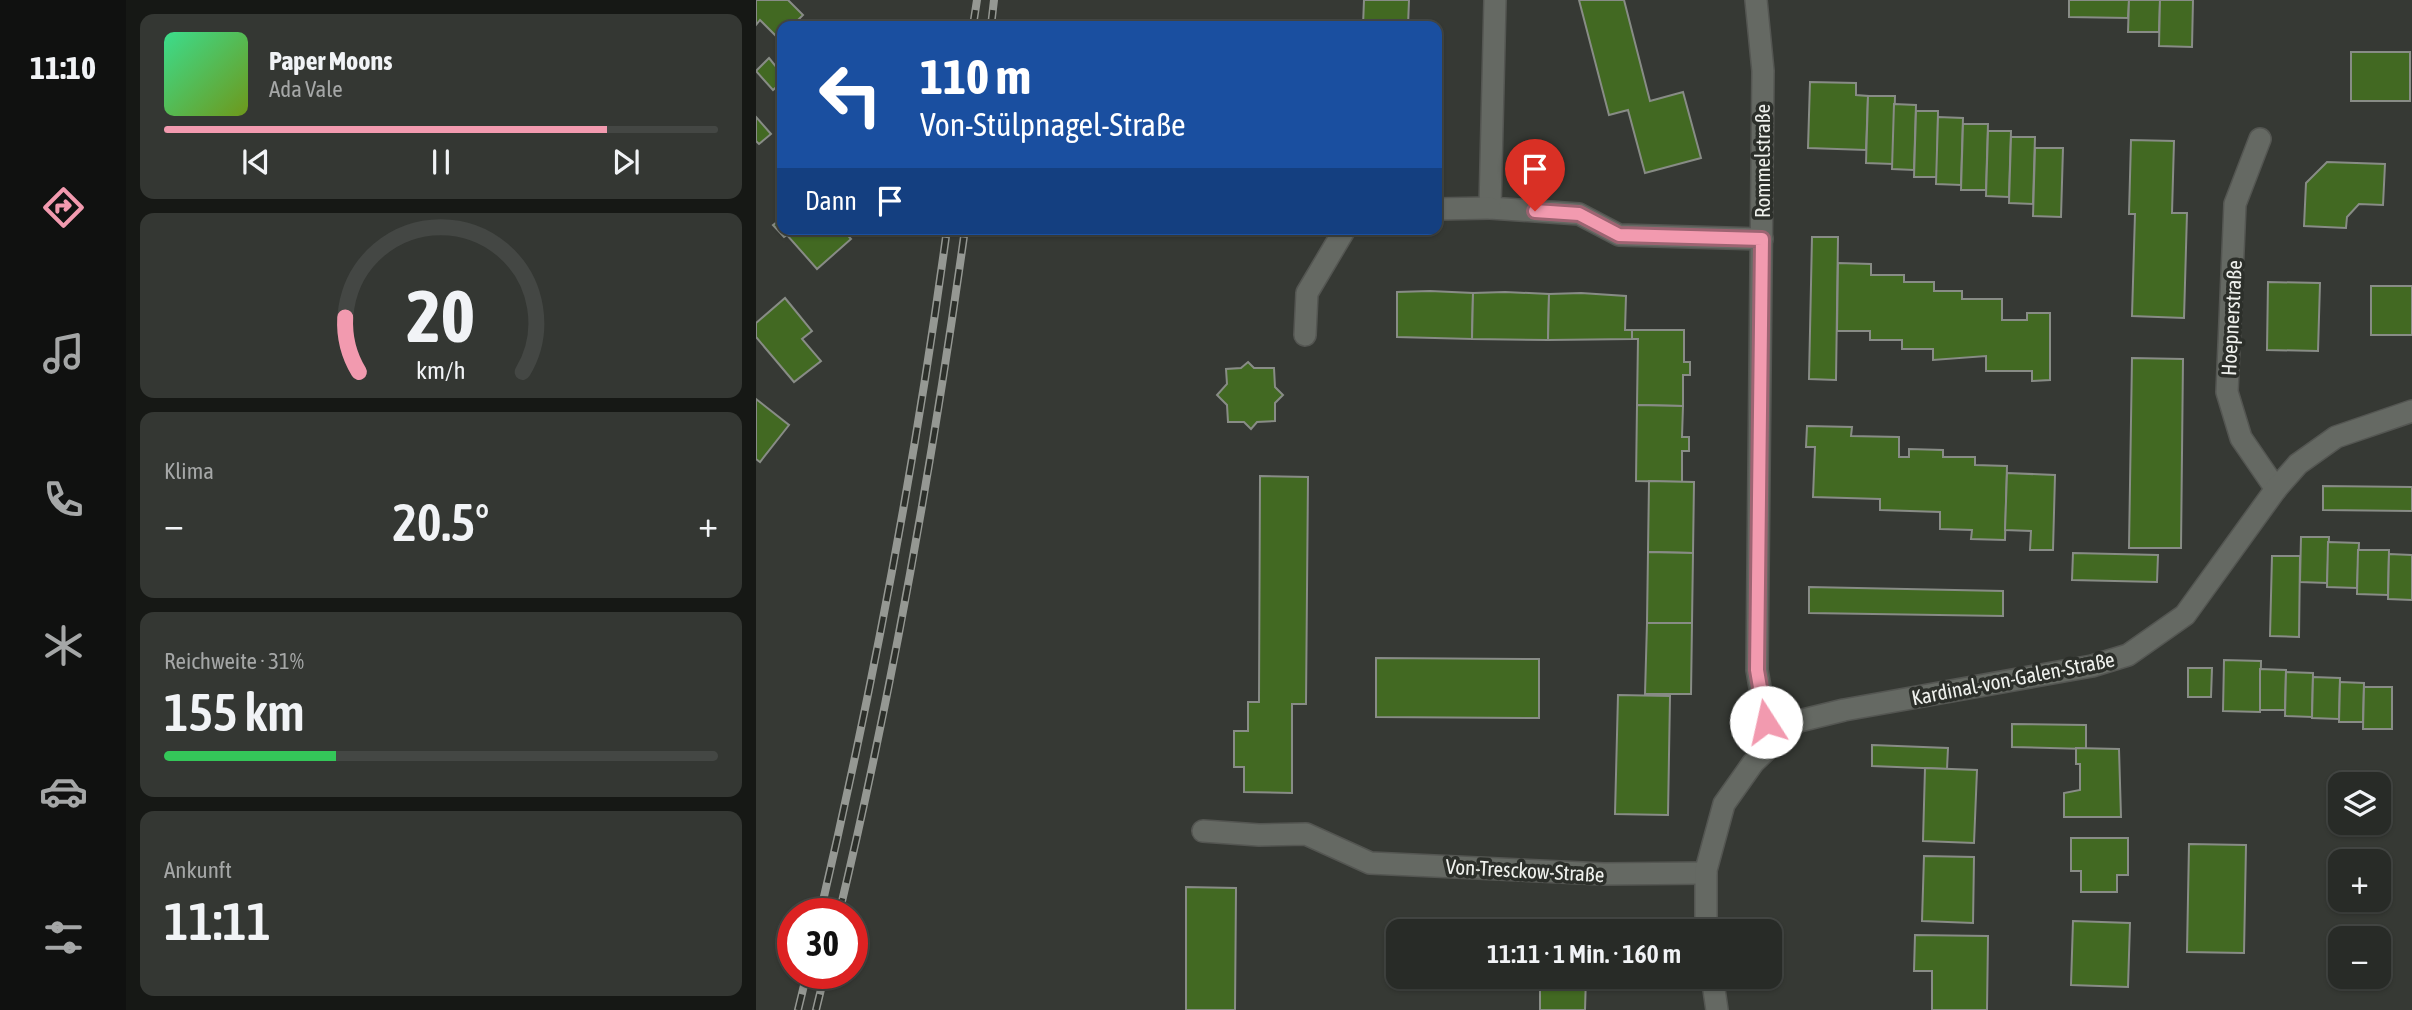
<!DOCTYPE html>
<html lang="de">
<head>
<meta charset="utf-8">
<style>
	body { margin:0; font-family:"Asap Condensed",sans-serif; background:#343733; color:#f1f3f6; height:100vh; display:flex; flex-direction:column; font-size:26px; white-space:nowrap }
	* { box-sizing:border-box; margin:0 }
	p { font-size:23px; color:#a5a7a7 }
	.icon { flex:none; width:38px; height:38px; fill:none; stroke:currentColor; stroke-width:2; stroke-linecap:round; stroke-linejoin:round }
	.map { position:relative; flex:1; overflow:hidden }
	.drawer { display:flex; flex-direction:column; gap:14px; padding:14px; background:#161815; width:630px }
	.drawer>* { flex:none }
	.hud { position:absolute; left:21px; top:21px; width:665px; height:214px; border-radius:14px; box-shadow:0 2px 5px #0004,0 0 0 2px #444744; background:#1a4fa0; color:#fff; overflow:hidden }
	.buttons { position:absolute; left:1572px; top:772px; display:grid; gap:14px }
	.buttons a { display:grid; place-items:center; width:63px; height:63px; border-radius:14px; background:#282b27; box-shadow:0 2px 5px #0004,0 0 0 2px #444744; font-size:35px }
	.speed { position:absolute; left:21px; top:898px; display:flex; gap:14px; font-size:35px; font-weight:700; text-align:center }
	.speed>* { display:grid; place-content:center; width:91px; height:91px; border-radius:50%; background:#282b27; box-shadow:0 2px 5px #0004,0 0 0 2px #444744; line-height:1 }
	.speed .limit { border:10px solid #d22; background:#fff; color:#111 }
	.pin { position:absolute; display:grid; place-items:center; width:60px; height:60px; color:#fff; margin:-72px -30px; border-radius:50% 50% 50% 0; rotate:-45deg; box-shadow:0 0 7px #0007 }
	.pin .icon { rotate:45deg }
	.me { position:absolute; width:77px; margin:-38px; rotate:350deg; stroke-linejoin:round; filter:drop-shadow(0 0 5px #0008) }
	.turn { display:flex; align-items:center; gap:24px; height:147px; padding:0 28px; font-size:32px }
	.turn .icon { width:91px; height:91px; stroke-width:2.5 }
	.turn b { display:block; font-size:49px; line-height:60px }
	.then { display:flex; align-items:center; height:66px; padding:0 28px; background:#0003; gap:14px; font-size:26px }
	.big { font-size:52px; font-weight:600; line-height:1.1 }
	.drawer .tile { flex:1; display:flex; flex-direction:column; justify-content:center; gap:10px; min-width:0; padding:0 24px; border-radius:14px; background:#343733 }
	.drawer .dial { align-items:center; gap:0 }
	.dial svg { height:182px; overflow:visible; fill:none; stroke:#444744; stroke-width:7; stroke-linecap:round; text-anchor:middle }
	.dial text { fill:#f1f3f6; stroke:none }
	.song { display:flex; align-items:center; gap:21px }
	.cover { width:84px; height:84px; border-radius:10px; background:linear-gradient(135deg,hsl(150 70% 55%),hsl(80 70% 35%)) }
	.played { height:7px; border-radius:4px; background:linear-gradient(90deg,#f29aaf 80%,#444744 80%) }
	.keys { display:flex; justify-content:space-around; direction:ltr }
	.heat { display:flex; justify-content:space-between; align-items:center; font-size:38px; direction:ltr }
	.charge { height:10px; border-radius:5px; background:linear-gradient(90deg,#34c759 31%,#444744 0) }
	.trip { position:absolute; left:630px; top:919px; width:396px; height:70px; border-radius:14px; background:#282b27; box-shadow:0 2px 5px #0004,0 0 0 2px #444744; font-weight:600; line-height:70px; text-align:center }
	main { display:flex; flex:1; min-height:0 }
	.menu { display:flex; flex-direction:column; width:126px; justify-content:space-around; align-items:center; background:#101110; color:#a5a7a7 }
	.menu .icon { width:49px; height:49px }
	.menu .current { color:#f29aaf }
	.menu b { font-size:32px; color:#f1f3f6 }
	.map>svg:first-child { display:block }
	.building { fill:#426922; stroke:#888c86; stroke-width:2 }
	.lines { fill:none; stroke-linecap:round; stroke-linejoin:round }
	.minor-casing { stroke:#545652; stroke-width:24 }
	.minor { stroke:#656963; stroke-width:21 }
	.rail-casing { stroke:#959893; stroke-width:8 }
	.rail { stroke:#2c2f2a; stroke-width:5; stroke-dasharray:16; stroke-linecap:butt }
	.route-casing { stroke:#9d6472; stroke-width:18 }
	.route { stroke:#f29aaf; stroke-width:12 }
	.labels { text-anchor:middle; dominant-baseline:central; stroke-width:7; stroke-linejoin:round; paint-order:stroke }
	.street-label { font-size:21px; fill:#eff1ed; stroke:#2c2f2a }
</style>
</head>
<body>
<main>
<nav class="menu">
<b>11:10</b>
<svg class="icon current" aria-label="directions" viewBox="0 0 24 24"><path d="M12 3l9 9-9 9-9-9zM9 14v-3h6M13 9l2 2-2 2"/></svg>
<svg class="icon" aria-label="music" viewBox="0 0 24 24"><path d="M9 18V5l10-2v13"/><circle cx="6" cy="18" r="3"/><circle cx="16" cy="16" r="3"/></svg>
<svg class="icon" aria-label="phone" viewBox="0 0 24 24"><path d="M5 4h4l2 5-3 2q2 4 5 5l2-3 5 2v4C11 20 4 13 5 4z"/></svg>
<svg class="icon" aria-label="climate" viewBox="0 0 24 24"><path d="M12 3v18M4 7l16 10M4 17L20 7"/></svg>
<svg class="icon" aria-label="car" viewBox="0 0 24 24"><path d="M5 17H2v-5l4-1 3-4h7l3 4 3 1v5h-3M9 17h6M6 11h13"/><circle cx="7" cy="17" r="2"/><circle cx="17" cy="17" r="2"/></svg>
<svg class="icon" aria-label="filters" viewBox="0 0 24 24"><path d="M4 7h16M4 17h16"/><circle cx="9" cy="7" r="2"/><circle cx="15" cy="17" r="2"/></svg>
</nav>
<section class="drawer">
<div class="tile">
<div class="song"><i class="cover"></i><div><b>Paper Moons</b><p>Ada Vale</p></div></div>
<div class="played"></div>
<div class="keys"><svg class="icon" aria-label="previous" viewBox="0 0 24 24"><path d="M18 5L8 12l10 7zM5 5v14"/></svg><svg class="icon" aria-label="pause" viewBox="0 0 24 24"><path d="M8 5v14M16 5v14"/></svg><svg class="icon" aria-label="next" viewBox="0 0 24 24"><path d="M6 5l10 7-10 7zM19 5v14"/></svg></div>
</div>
<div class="tile dial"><svg viewBox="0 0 100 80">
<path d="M14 69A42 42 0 1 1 86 69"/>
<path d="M14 69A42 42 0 0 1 8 45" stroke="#f29aaf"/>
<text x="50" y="56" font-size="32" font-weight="700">20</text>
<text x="50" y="72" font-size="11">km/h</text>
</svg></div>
<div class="tile"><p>Klima</p>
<div class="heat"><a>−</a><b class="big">20.5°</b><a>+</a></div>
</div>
<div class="tile"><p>Reichweite · 31%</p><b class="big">155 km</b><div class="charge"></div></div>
<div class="tile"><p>Ankunft</p><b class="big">11:11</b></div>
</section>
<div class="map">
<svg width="1656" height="1010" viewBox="0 0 1656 1010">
	<rect width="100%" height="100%" fill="#363934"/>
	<!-- building -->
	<g class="building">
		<polygon points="0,0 32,0 47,15 36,26 26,26 26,36 23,39 4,20 0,25"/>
		<polygon points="608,0 653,0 652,26 607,26"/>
		<polygon points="823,0 868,0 894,101 927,92 945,158 889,173 872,110 853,115"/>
		<polygon points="1313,0 1373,0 1372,18 1313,17"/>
		<polygon points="1373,0 1404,0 1403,32 1372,32"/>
		<polygon points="1404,0 1437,0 1436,47 1403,46"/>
		<rect x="1595" y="52" width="59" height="49"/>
		<polygon points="13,58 26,74 26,82 17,90 0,71"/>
		<polygon points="1054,82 1100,83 1100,95 1112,96 1110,150 1052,148"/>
		<polygon points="1112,96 1139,96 1137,164 1110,163"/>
		<polygon points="1138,104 1160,105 1158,170 1136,169"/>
		<polygon points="1160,111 1182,111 1181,177 1158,177"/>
		<polygon points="0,117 15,134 3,144 0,141"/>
		<polygon points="1182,117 1207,118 1205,185 1180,184"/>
		<polygon points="1207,124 1232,124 1230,190 1205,190"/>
		<polygon points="1232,131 1255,131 1253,197 1230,196"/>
		<polygon points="1255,137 1279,137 1277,204 1253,203"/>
		<polygon points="1375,140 1418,141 1416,213 1431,213 1428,318 1376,316 1379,214 1373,214"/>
		<polygon points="1279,148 1307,148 1305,217 1277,216"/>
		<polygon points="1571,162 1629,164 1627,205 1603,204 1591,217 1590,228 1548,226 1550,183"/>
		<polygon points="26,218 26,229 86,229 95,239 61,269 31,235 28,237 17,225"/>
		<polygon points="1056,237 1082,237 1080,380 1053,379"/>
		<polygon points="1082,263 1115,264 1115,275 1148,275 1148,282 1178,282 1178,291 1206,291 1206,299 1246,299 1246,320 1271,320 1271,313 1294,313 1294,380 1276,381 1276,371 1230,371 1230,356 1177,360 1177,349 1146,349 1146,340 1114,340 1114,331 1081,331"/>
		<polygon points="1512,282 1564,283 1562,351 1511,350"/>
		<rect x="1615" y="286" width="41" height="49"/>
		<polygon points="674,291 717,293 716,339 641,337 641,292"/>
		<polygon points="749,292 793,294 792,340 716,339 717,293"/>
		<polygon points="825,293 870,296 869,330 876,330 876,339 792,340 793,294"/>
		<polygon points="29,298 56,331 46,339 65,361 38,382 0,337 0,323"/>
		<polygon points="876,330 928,330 928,362 934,362 934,375 927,375 927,406 881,405 882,339 876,339"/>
		<polygon points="1376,358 1427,359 1425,548 1373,548"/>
		<polygon points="492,362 498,368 518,368 519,387 527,395 519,403 519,421 501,422 495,429 488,422 472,422 471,405 461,395 471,384 470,369 485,368"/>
		<polygon points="0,399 33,425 4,462 0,459"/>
		<polygon points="881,405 927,406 926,437 933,437 933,451 926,451 926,482 880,481"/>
		<polygon points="1051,426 1096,427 1095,436 1143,437 1143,457 1153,457 1153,449 1187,450 1187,457 1219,457 1219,465 1251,466 1249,540 1215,539 1216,530 1184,529 1184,512 1124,510 1124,499 1057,497 1059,447 1050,447"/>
		<polygon points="1251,473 1299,475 1297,550 1274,550 1275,531 1249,530"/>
		<polygon points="504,476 552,477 550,704 536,704 536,793 488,792 488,767 478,767 478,731 492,731 492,702 503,702"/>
		<polygon points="893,481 938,482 937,553 892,552"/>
		<polygon points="1567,486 1656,487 1656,511 1567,510"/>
		<polygon points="1545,537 1573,537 1571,583 1544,582"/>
		<polygon points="1572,542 1603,543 1601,588 1571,587"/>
		<polygon points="1602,550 1633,550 1632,595 1601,594"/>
		<polygon points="892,552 937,553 936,623 891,623"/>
		<polygon points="1317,553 1402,555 1401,582 1316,580"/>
		<polygon points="1633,554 1656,555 1656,600 1632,599"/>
		<polygon points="1516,556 1544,556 1543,637 1514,636"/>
		<polygon points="1053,587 1247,591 1247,616 1053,613"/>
		<polygon points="891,623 936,623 935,694 889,694"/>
		<polygon points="620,658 783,659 783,718 620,717"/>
		<polygon points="1468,660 1505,661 1504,712 1467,711"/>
		<polygon points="1432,668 1456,668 1455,697 1432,697"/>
		<polygon points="1504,669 1530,670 1529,710 1504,710"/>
		<polygon points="1530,672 1557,673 1556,717 1529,716"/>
		<polygon points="1557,677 1584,678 1583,719 1556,718"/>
		<polygon points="1584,682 1608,683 1607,722 1583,722"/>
		<polygon points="1608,687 1636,687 1636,729 1607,729"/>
		<polygon points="862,695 914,696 912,815 859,814"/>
		<polygon points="1256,724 1330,725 1330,749 1256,747"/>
		<polygon points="1116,745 1192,748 1191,769 1116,766"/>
		<polygon points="1320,748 1363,749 1365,817 1308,817 1308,793 1324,790 1324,764 1320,764"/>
		<polygon points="1169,768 1221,770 1218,843 1167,841"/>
		<polygon points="1315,838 1372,838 1372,875 1361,875 1361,892 1325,892 1325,871 1315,871"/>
		<polygon points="1433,844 1490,845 1488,953 1431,952"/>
		<polygon points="1168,856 1218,857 1217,923 1166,921"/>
		<polygon points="430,887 480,888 479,1010 430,1010"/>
		<rect x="783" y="921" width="47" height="10"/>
		<polygon points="1317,921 1374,923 1372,987 1315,985"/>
		<polygon points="1159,935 1232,936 1231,1010 1176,1010 1176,971 1158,971"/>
		<polygon points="768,976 830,976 829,1010 784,1010 784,984 768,983"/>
	</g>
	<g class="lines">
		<!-- minor casing -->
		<g class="minor-casing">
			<g id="minor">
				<polyline points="739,0 734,208 823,214 863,235 1006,239"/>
				<polyline points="1000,0 1007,71 1001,670 1010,722 1021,739"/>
				<polyline points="1504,139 1479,204 1471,392 1485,438 1520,489"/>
				<polyline points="681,209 734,208"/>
				<polyline points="549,335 551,293 589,229"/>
				<polyline points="447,831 503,835 550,834 614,863 848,874 950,873"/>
				<polyline points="950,931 950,870 968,804 997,763 1039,722 1088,710 1336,666 1372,655 1429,615 1520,489 1542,464 1580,437 1656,411"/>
				<polyline points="956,976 961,1010"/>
			</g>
		</g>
		<!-- minor -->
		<use href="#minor" class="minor"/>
		<!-- rail casing -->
		<g class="rail-casing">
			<g id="rail">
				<polyline points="217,26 221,0"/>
				<polyline points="235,26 238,0"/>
				<path d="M64,914C117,687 160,459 191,229"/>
				<path d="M83,914C137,688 177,459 209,229"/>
				<polyline points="42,1010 51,973"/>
				<polyline points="60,1010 69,973"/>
			</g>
		</g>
		<!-- rail -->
		<use href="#rail" class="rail"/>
	</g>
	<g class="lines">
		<!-- route casing -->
		<g class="route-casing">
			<polyline id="route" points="779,211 823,214 863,235 1006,239 1001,670 1010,722"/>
		</g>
		<!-- route -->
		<use href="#route" class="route"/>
	</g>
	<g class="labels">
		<!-- street labels -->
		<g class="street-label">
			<text transform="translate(1006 161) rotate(-90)">Rommelstraße</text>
			<text transform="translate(1475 318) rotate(-87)">Hoepnerstraße</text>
			<text transform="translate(1257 678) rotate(-11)">Kardinal-von-Galen-Straße</text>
			<text transform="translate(769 870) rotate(3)">Von-Tresckow-Straße</text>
		</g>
	</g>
</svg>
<div class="buttons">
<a><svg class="icon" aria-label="layers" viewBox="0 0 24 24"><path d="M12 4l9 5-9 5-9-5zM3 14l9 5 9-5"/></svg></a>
<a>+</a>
<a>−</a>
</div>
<div class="speed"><div class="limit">30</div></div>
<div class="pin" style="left:779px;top:211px;background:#d93025"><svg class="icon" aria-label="arrive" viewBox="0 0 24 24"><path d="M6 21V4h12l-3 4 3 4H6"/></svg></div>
<svg class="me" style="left:1010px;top:722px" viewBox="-20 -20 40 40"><circle r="19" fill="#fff"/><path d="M0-13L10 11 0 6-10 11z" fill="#f29aaf"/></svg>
<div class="trip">11:11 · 1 Min. · 160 m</div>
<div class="hud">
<div class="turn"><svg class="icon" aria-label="left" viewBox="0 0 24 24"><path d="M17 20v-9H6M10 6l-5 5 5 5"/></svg><div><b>110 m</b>Von-Stülpnagel-Straße</div></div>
<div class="then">Dann<svg class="icon" aria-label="arrive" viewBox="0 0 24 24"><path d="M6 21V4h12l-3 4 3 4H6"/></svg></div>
</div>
</div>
</main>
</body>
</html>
